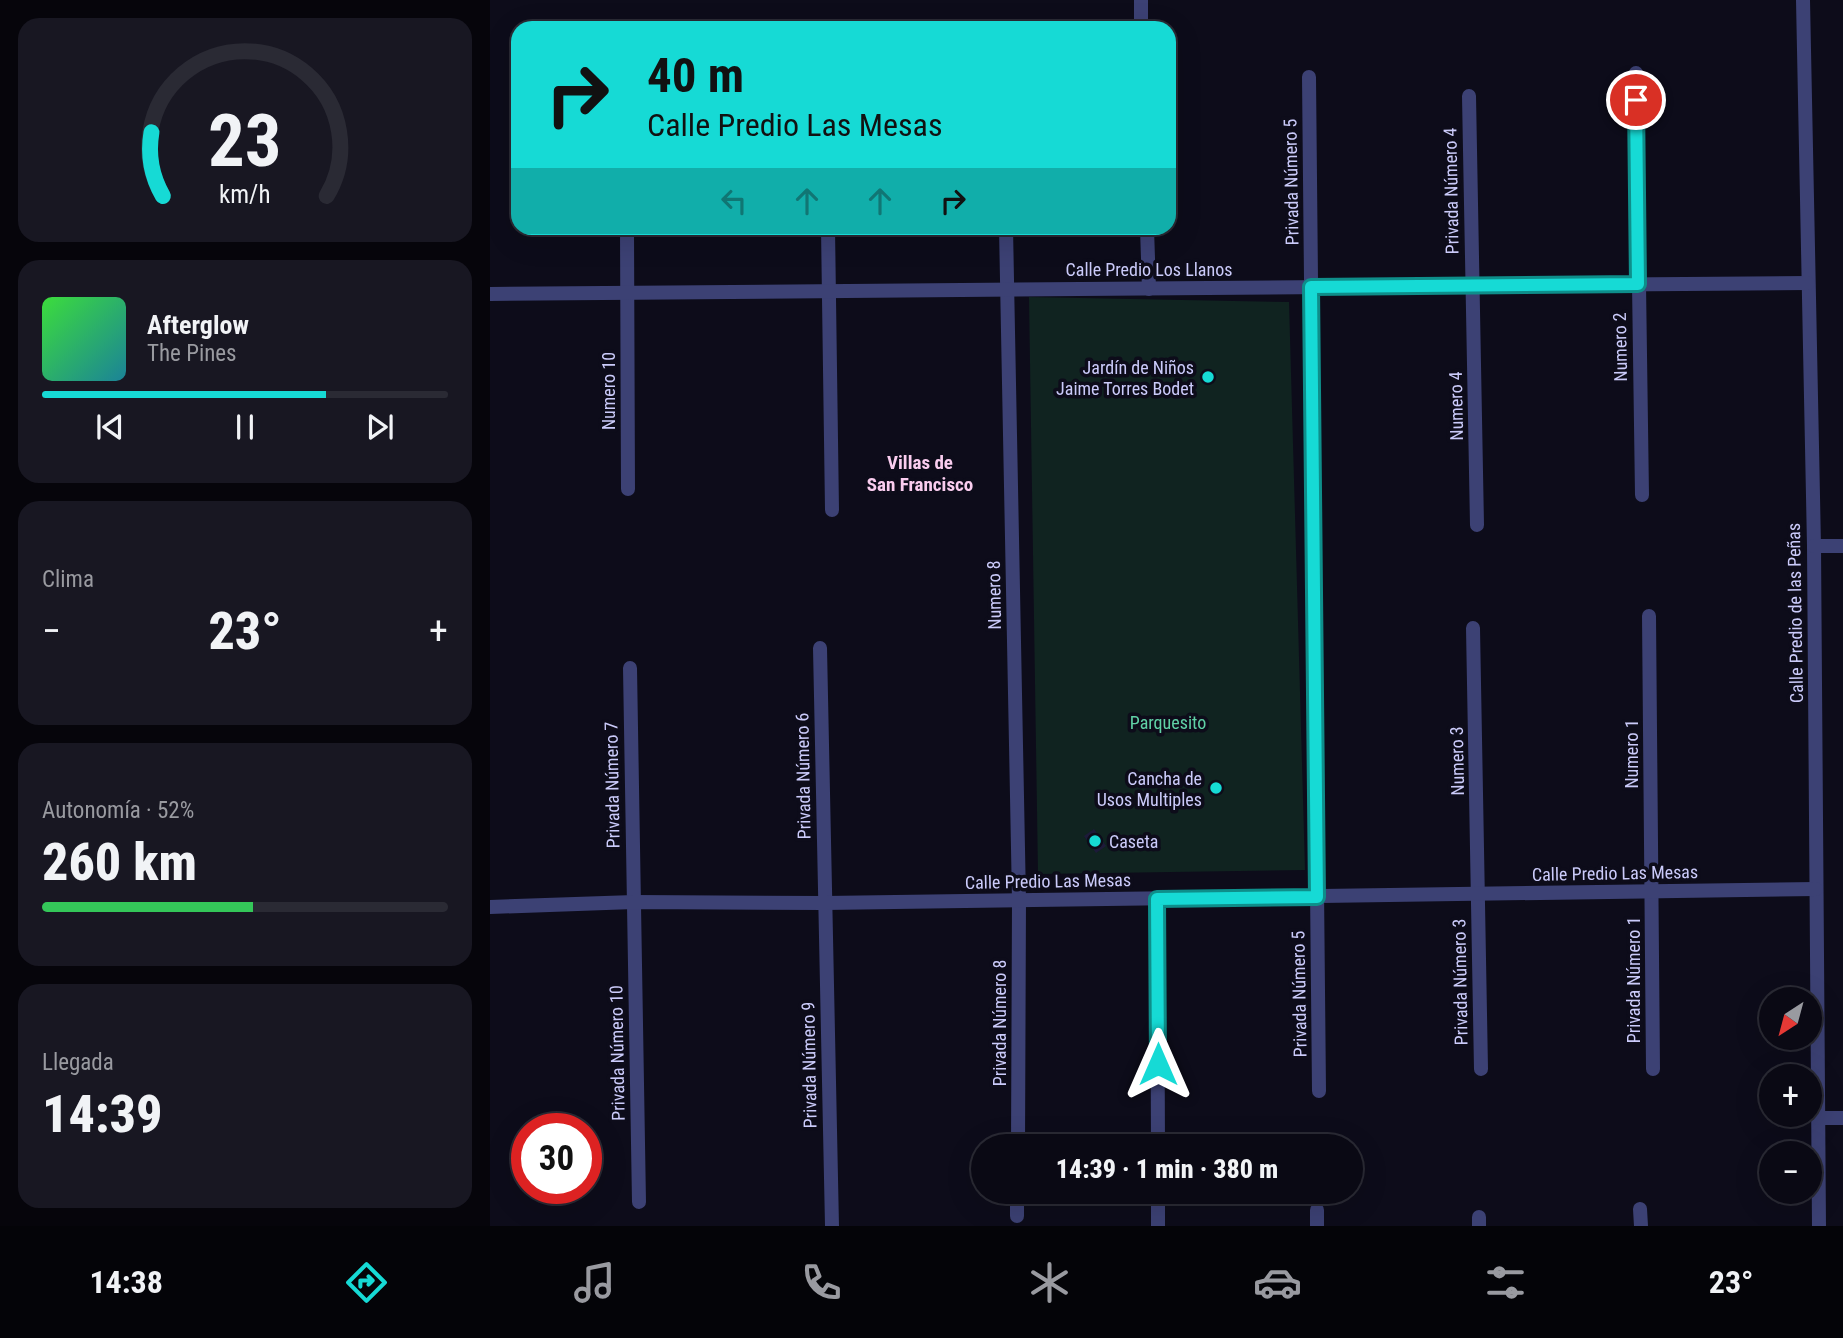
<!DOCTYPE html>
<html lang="es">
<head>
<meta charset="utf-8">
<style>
	body { margin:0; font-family:"Roboto Condensed",sans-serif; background:#181722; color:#f1f3f6; height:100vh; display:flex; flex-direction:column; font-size:26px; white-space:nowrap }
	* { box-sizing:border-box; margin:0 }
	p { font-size:23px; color:#999aa0 }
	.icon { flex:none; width:38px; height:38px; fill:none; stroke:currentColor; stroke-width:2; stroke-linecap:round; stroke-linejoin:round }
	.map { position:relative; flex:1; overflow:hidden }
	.side { display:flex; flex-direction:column; gap:18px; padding:18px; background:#06050b; width:490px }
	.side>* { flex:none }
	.top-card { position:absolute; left:21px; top:21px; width:665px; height:214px; border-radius:21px; box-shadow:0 7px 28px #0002,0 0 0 2px #2a2a34; background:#16dad5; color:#111; overflow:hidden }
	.needle { width:46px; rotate:216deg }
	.controls { position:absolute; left:1269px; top:987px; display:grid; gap:14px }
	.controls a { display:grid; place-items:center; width:63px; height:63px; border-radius:50%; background:#0a0914; box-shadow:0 7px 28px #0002,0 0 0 2px #2a2a34; font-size:35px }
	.speed { position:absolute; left:21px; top:1113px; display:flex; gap:14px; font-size:35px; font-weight:700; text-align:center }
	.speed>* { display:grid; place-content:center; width:91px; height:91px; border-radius:50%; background:#0a0914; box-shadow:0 7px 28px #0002,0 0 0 2px #2a2a34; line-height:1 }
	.speed .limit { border:10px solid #d22; background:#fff; color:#111 }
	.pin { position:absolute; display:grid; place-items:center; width:60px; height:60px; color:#fff; margin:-30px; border:4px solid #fff; border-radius:50%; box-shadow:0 2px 7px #0007 }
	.me { position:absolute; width:77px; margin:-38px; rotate:0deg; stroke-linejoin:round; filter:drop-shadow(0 0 5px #0008) }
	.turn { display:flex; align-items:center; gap:24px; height:147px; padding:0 21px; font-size:32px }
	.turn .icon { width:91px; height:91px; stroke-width:2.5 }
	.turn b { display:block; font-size:49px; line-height:60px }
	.lanes { display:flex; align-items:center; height:66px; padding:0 21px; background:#0003; justify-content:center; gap:35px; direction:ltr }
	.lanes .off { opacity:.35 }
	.big { font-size:52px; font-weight:800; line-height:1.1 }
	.side .widget { flex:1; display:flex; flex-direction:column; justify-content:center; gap:10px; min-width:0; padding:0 24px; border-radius:21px; background:#181722 }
	.side .dial { align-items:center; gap:0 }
	.dial svg { height:182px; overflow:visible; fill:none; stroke:#2a2a34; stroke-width:7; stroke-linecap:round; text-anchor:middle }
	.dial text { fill:#f1f3f6; stroke:none }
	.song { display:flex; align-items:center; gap:21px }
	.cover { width:84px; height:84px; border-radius:10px; background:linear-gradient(135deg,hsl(120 70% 55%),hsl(190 70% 35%)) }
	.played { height:7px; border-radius:4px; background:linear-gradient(90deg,#16dad5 70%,#2a2a34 70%) }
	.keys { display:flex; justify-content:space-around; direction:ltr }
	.heat { display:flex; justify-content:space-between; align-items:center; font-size:38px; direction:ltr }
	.charge { height:10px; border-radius:5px; background:linear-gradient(90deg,#34c759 52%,#2a2a34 0) }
	.trip { position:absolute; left:481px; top:1134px; width:392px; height:70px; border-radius:35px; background:#0a0914; box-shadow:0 7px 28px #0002,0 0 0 2px #2a2a34; font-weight:800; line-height:70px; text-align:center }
	.tabs { display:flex; height:112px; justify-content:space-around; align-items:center; background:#040408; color:#999aa0 }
	.tabs .icon { width:49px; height:49px }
	.tabs .current { color:#16dad5 }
	.tabs b { font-size:32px; color:#f1f3f6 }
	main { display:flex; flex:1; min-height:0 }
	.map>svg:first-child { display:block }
	.green { fill:#102320 }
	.building { fill:#1d1a39 }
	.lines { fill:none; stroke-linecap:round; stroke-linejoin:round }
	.minor { stroke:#3c4174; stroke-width:14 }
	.route-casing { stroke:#0e8e8a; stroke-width:18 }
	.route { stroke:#16dad5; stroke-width:12 }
	.poi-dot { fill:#16dad5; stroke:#0d0c1a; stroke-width:2.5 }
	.labels { text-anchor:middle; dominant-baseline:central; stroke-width:7; stroke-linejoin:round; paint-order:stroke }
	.street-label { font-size:18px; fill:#cbcbfa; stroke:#0d0c1a }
	.poi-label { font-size:18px; fill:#cbcbfa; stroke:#0d0c1a; text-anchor:end }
	.park-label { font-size:18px; fill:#60d1a6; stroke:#0d0c1a }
	.neighbourhood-label { font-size:19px; font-weight:bold; fill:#facdef; stroke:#0d0c1a }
</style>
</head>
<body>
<main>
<section class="side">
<div class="widget dial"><svg viewBox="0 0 100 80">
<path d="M14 69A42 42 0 1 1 86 69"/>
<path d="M14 69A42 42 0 0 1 9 41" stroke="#16dad5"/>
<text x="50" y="56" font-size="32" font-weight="700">23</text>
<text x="50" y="72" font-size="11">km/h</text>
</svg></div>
<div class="widget">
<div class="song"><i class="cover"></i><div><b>Afterglow</b><p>The Pines</p></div></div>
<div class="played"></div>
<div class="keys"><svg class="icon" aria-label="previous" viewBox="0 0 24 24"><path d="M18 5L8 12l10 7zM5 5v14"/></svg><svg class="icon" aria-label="pause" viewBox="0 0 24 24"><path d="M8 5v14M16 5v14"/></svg><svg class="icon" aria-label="next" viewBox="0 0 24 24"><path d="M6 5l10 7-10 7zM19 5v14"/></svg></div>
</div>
<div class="widget"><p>Clima</p>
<div class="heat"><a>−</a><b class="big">23°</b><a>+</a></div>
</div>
<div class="widget"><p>Autonomía · 52%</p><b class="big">260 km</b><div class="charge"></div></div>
<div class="widget"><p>Llegada</p><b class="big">14:39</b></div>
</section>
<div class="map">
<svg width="1353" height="1226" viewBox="0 0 1353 1226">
	<rect width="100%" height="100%" fill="#0d0c1a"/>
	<!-- green -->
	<polygon class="green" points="539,297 799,302 815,870 548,874"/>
	<!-- building -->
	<polygon class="building" points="604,829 616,846 606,853 594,836"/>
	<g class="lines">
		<!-- minor -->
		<g class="minor">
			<polyline points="651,0 651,28"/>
			<polyline points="1313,0 1324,546 1329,1226"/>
			<polyline points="1146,73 1152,495"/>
			<polyline points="819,77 829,1091"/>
			<polyline points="979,96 987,525"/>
			<polyline points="137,228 138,489"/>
			<polyline points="338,228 342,510"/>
			<polyline points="516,228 529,900 528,1146"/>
			<polyline points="657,228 659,289"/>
			<polyline points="0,294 1318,283"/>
			<polyline points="1324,546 1353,546"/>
			<polyline points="1159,616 1163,1069"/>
			<polyline points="983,628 991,1069"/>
			<polyline points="330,648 342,1226"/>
			<polyline points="140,668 149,1202"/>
			<polyline points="667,899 668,1146"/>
			<polyline points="0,907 144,902 335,903 1326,889"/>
			<polyline points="1329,1118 1353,1118"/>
			<polyline points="668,1192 668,1226"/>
			<polyline points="1150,1209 1151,1226"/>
			<polyline points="527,1216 527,1192"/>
			<polyline points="989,1217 989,1226"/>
			<polyline points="827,1226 827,1210"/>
		</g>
	</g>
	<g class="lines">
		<!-- route casing -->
		<g class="route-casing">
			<polyline id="route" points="668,1064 667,899 827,897 821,287 1148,284 1146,100"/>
		</g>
		<!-- route -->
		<use href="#route" class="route"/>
	</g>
	<!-- markers -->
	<g class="poi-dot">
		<circle cx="718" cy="377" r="7"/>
		<circle cx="726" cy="788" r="7"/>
		<circle cx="605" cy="841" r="7"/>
	</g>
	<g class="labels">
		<!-- street labels -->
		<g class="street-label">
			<text transform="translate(801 182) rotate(-91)">Privada Número 5</text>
			<text transform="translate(961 191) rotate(-91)">Privada Número 4</text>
			<text x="659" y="269">Calle Predio Los Llanos</text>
			<text transform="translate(1130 347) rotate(-91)">Numero 2</text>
			<text transform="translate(118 391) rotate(-90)">Numero 10</text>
			<text transform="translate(966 406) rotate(-91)">Numero 4</text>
			<text transform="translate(504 595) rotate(-91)">Numero 8</text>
			<text transform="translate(1305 613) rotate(-91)">Calle Predio de las Peñas</text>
			<text transform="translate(1141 754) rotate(-90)">Numero 1</text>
			<text transform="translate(967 761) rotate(-91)">Numero 3</text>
			<text transform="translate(313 776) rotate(-91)">Privada Número 6</text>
			<text transform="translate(122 785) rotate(-91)">Privada Número 7</text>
			<text transform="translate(1125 873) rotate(-1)">Calle Predio Las Mesas</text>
			<text transform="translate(558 881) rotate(-1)">Calle Predio Las Mesas</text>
			<text transform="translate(1143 980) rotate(-90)">Privada Número 1</text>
			<text transform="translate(970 982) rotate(-91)">Privada Número 3</text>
			<text transform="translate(809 994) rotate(-91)">Privada Número 5</text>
			<text transform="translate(509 1023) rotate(-90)">Privada Número 8</text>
			<text transform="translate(127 1053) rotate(-91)">Privada Número 10</text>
			<text transform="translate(319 1065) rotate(-91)">Privada Número 9</text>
		</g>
		<!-- poi labels -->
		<g class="poi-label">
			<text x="704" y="367">Jardín de Niños<tspan x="704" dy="21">Jaime Torres Bodet</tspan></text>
			<text x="712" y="778">Cancha de<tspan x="712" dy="21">Usos Multiples</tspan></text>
			<text x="619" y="841" text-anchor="start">Caseta</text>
		</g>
		<!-- park labels -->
		<g class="park-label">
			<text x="678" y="722">Parquesito</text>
		</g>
		<!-- neighbourhood labels -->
		<g class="neighbourhood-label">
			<text x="430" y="462">Villas de<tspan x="430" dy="22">San Francisco</tspan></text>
		</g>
	</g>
</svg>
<div class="controls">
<a><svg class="needle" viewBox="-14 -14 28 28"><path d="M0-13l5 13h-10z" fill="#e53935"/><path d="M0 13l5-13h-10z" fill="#999aa0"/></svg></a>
<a>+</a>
<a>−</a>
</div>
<div class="speed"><div class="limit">30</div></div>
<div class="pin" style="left:1146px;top:100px;background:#d93025"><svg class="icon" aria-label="arrive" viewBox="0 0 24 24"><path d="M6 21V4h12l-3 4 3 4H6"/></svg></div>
<svg class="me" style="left:668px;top:1064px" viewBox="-20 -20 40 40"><path d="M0-17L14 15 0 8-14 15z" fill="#16dad5" stroke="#fff" stroke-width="4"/></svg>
<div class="trip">14:39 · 1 min · 380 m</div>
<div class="top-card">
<div class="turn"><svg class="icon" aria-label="right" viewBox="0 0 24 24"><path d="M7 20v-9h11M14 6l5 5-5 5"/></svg><div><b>40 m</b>Calle Predio Las Mesas</div></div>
<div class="lanes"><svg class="icon off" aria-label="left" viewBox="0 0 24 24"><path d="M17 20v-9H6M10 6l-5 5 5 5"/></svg><svg class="icon off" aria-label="ahead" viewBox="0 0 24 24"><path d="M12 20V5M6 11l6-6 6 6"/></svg><svg class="icon off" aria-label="ahead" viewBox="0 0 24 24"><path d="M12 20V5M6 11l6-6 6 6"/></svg><svg class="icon" aria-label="right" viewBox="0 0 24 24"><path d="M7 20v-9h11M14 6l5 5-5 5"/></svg></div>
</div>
</div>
</main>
<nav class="tabs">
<b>14:38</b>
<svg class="icon current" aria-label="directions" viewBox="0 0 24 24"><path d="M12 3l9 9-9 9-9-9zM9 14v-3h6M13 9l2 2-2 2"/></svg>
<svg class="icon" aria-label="music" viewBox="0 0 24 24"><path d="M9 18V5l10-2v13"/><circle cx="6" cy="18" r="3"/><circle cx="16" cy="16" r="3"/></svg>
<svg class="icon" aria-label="phone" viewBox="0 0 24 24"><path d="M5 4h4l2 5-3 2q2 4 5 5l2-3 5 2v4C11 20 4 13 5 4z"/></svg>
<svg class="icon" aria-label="climate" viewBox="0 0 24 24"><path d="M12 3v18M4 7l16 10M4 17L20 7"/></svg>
<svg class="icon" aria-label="car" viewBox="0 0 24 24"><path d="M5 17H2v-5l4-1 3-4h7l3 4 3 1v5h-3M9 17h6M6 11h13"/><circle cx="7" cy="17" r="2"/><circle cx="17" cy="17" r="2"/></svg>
<svg class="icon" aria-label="filters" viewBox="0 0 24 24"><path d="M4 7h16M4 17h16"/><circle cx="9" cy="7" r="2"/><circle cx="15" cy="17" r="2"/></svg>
<b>23°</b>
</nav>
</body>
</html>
